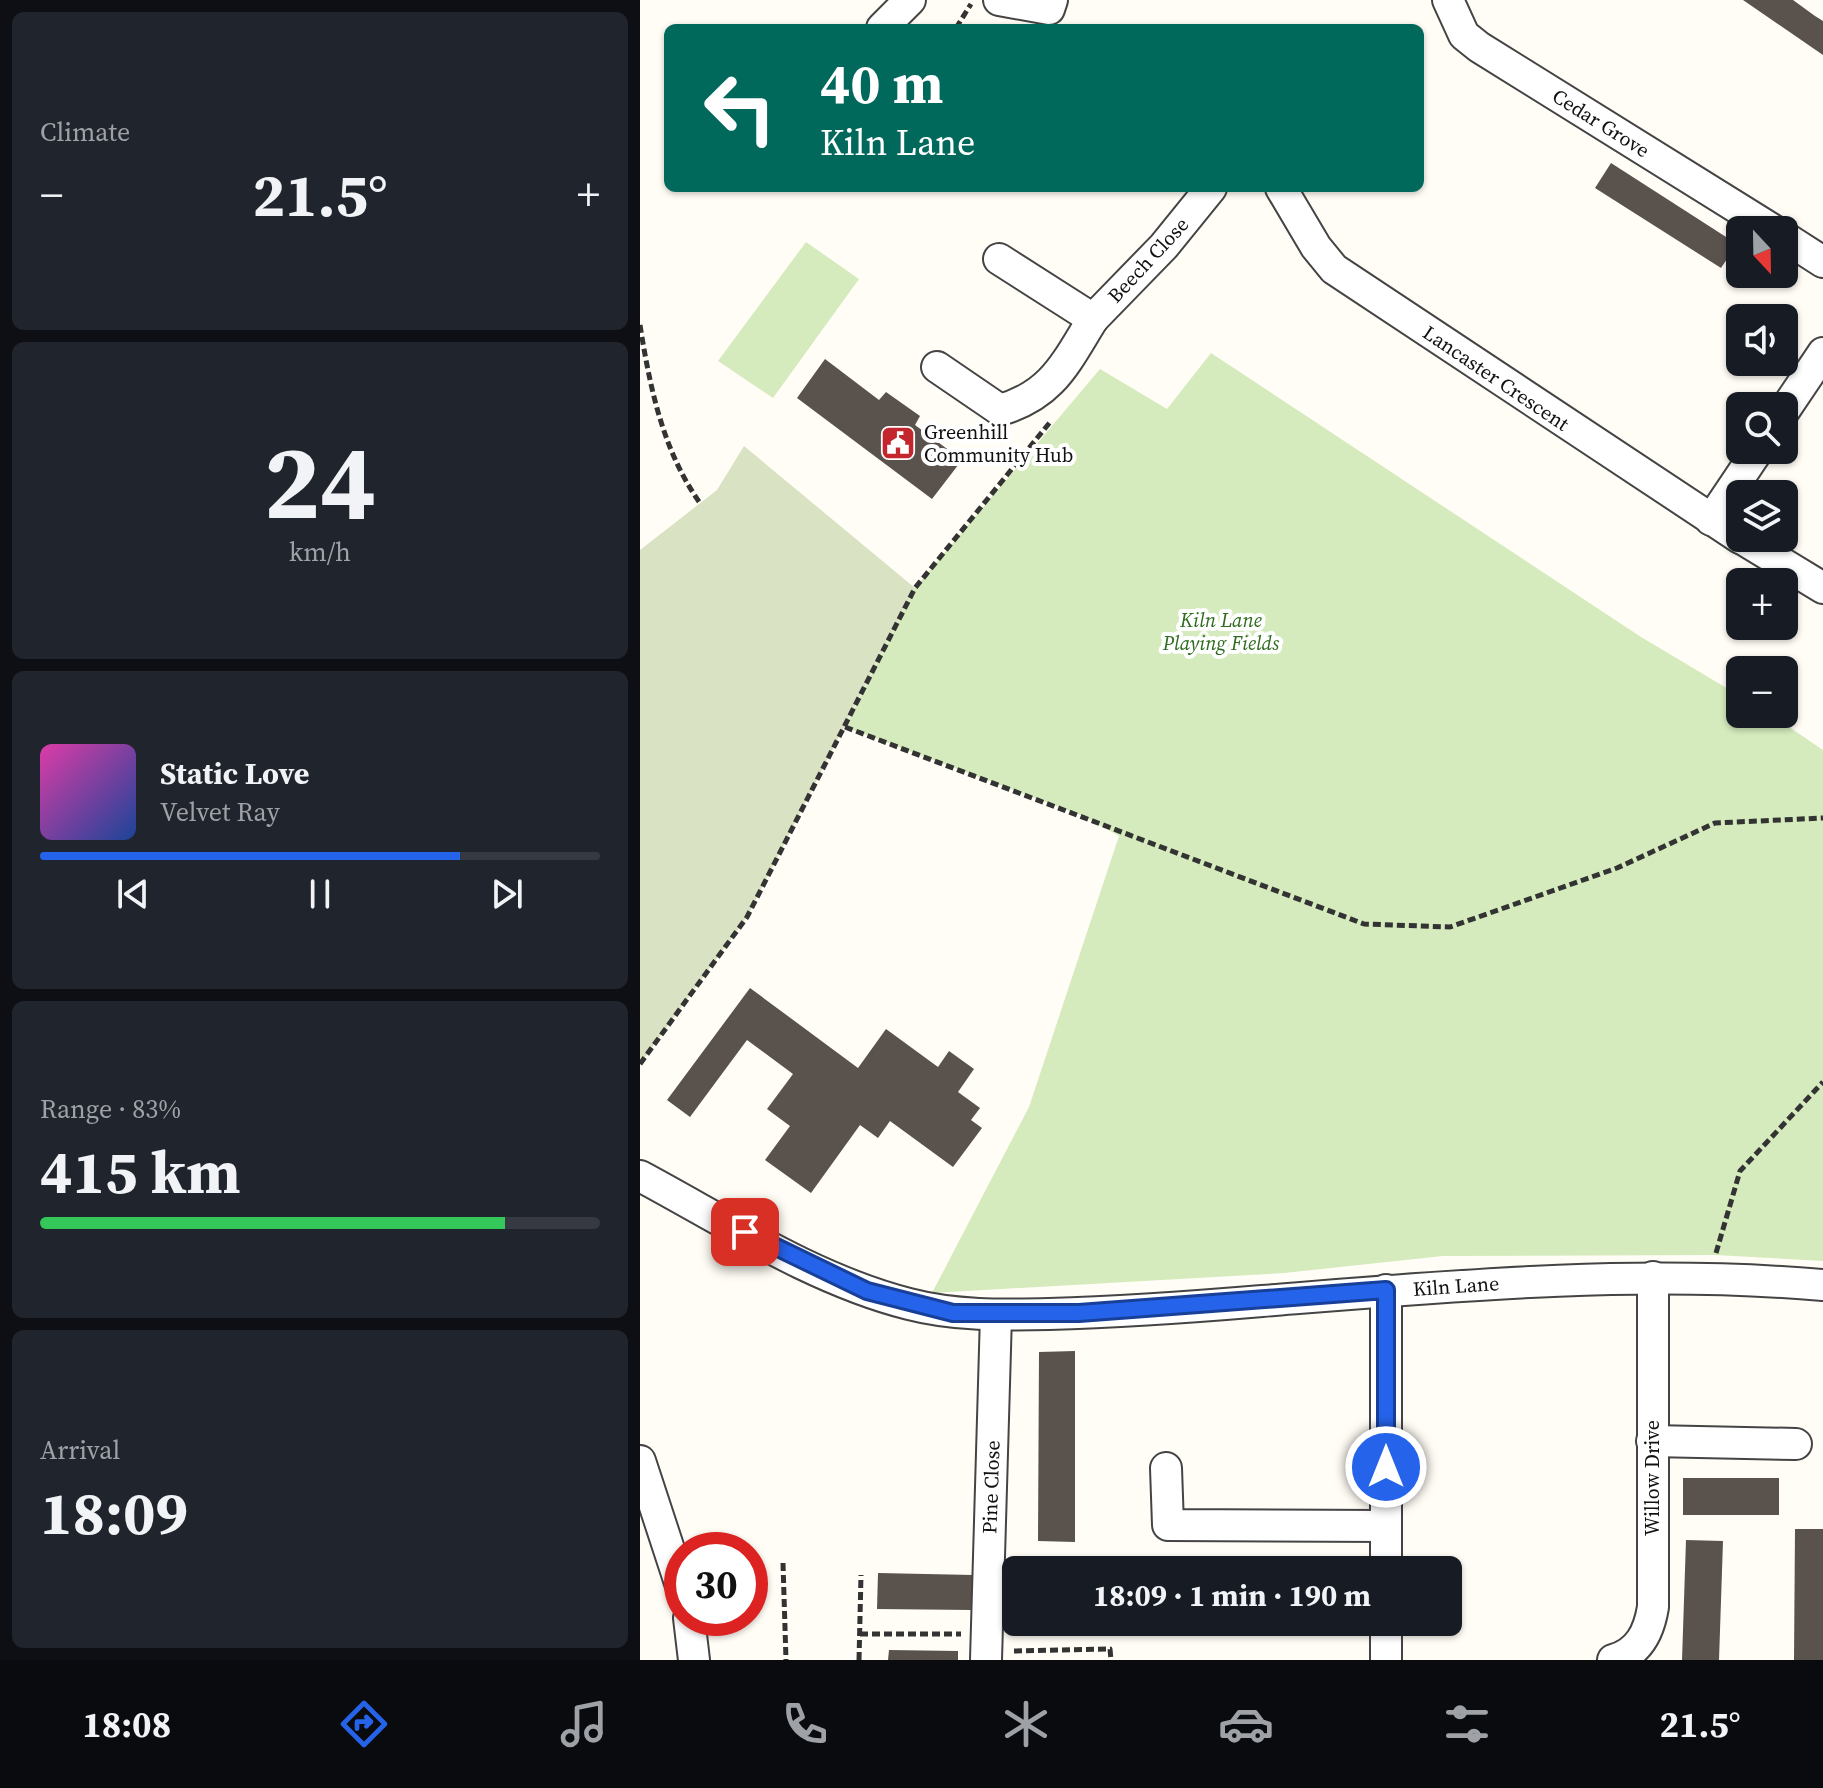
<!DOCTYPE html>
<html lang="en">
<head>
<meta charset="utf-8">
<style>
	body { margin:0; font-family:"Source Serif 4",serif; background:#20242c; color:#f1f3f6; height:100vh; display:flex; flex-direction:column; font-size:30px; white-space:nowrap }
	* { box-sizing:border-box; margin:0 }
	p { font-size:26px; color:#9ea1a6 }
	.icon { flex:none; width:44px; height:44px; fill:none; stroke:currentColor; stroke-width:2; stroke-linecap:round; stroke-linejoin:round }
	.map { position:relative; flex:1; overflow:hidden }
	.drawer { display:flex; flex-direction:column; gap:12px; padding:12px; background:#0d0f14; width:640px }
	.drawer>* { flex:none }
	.guide { position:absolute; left:24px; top:24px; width:760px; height:168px; border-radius:12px; box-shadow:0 2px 6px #0004; background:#00695c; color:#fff; overflow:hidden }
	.needle { width:52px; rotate:158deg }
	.fabs { position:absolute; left:1086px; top:216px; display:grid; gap:16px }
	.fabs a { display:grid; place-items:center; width:72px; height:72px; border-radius:12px; background:#171b24; box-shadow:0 2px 6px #0004; font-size:40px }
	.speed { position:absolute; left:24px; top:1532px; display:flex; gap:16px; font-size:40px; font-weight:700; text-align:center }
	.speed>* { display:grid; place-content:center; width:104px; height:104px; border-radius:50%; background:#171b24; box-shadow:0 2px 6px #0004; line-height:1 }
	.speed .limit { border:12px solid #d22; background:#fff; color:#111 }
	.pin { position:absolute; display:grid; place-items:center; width:68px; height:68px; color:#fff; margin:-34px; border-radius:16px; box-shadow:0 4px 12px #0006 }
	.me { position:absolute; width:88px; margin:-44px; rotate:0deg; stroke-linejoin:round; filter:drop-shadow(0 0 6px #0008) }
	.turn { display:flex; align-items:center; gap:28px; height:168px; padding:0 24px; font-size:36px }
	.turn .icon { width:104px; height:104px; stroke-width:2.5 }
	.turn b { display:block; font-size:56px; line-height:68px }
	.big { font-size:60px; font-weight:700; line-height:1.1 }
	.drawer .card { flex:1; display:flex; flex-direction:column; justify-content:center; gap:12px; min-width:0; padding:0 28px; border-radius:12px; background:#20242c }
	.drawer .dial { align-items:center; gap:0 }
	.dial b { font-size:104px; line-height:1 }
	.song { display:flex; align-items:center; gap:24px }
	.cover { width:96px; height:96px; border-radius:12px; background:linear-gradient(135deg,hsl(320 70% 55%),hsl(220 70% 35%)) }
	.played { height:8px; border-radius:4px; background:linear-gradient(90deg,#2563eb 75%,#363941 75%) }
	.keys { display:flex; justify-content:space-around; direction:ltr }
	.heat { display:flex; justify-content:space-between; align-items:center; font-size:44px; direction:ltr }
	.charge { height:12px; border-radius:6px; background:linear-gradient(90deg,#34c759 83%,#363941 0) }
	.trip { position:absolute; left:362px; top:1556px; width:460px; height:80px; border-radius:12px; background:#171b24; box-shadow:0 2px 6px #0004; font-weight:700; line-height:80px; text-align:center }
	.dock { display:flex; height:128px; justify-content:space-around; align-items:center; background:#090b0e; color:#9ea1a6 }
	.dock .icon { width:56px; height:56px }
	.dock .active { color:#2563eb }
	.dock b { font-size:36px; color:#f1f3f6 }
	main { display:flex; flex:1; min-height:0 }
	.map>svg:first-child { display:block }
	.green { fill:#d5ebbd }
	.cemetery { fill:#d9e3c4 }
	.building { fill:#5a524d }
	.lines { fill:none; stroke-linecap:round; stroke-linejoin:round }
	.minor-casing { stroke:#444; stroke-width:34 }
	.path { stroke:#333; stroke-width:5; stroke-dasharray:8 4; stroke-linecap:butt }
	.minor { stroke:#fff; stroke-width:30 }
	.route-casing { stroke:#184099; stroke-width:20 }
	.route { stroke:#2563eb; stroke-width:14 }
	.labels { text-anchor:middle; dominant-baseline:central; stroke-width:8; stroke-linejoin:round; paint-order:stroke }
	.street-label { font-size:20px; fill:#111; stroke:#fff }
	.poi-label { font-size:20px; fill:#111; stroke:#fff; text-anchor:start }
	.park-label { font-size:20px; font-style:italic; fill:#2f6b1f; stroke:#fff }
</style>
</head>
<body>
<main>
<section class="drawer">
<div class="card"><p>Climate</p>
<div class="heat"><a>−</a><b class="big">21.5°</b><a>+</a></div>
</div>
<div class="card dial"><b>24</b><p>km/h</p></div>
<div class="card">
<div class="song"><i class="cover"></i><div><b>Static Love</b><p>Velvet Ray</p></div></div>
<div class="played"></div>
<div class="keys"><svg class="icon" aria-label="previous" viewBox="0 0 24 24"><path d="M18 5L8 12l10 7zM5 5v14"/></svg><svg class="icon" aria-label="pause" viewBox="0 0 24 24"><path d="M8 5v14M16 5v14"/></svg><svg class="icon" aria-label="next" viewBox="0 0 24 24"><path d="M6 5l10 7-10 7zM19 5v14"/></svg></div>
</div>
<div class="card"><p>Range · 83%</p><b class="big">415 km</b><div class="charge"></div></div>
<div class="card"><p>Arrival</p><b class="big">18:09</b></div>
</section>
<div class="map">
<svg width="1183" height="1660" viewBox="0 0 1183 1660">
	<rect width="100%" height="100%" fill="#fffdf5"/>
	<!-- green -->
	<g class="green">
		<polygon points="166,242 219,279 133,398 78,361"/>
		<polygon points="571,353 1001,637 1100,696 1100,714 1130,714 1183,750 1183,1261 1075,1255 803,1256 644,1273 292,1293 389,1107 479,836 443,816 205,727 275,588 460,369 527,409"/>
	</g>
	<!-- cemetery -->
	<polygon class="cemetery" points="104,446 275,588 107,917 0,1064 0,550 77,490"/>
	<!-- building -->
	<g class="building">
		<polygon points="1103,0 1153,0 1175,16 1183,21 1183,55"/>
		<polygon points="971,163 1097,244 1081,268 955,188"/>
		<polygon points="185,359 239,400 246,392 280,416 275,425 322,460 292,499 157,398"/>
		<polygon points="110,988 218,1068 246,1029 298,1067 309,1051 334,1069 318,1092 340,1108 331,1120 342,1128 313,1167 250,1121 238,1138 220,1125 171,1193 125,1160 150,1126 127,1109 153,1074 107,1040 50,1117 27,1100"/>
		<polygon points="435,1351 435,1542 398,1541 399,1352"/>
		<rect x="1043" y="1478" width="96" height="37"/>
		<polygon points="1155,1529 1183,1529 1183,1660 1154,1660"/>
		<polygon points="1046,1540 1083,1541 1079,1660 1042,1660"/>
		<polygon points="238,1573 333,1575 332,1610 237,1609"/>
		<polygon points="249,1650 318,1651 318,1660 248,1660"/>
	</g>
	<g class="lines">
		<!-- minor casing -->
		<g class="minor-casing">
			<g id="minor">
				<polyline points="359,0 409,9 412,0"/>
				<polyline points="808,0 824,35 839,47 1133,230"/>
				<polyline points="242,28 270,0"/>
				<polyline points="641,188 676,247 694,269 1100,538"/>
				<polyline points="1144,237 1183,262"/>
				<polyline points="359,259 453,319 524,246 571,188"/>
				<path d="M297,367L360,410C413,395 426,362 453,319"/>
				<polyline points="1144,411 1183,353"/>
				<polyline points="1071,520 1118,450"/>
				<polyline points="1101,538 1183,588"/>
				<path d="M0,1176C86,1222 174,1280 269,1304C315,1316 362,1315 409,1314C480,1312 551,1307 622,1301C809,1286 995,1269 1183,1285"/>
				<polyline points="1012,1441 1156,1444"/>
				<polyline points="0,1461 42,1589"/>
				<polyline points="526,1468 528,1525 746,1526"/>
				<polyline points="746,1570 746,1290"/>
				<polyline points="49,1618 54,1660"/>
				<polyline points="346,1660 356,1315"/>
				<polyline points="746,1660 746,1622"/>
				<path d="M973,1660C999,1653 1009,1632 1013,1607V1277"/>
			</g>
		</g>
		<!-- path -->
		<g class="path">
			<polyline points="316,28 331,4"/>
			<path d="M0,325C10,388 23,451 60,503"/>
			<polyline points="205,727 724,924 810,927 977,868 1075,823 1183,818"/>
			<polyline points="0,1064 107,917 275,588 411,421"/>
			<polyline points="1076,1253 1100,1171 1183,1082"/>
			<polyline points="143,1563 146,1660"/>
			<polyline points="220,1634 321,1634"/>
			<polyline points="374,1651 470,1649 471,1660"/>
			<polyline points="219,1660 221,1575"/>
		</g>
		<!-- minor -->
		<use href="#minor" class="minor"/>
	</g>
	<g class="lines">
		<!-- route casing -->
		<g class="route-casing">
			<polyline id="route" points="105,1232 227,1291 313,1313 439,1313 746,1290 746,1467"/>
		</g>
		<!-- route -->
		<use href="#route" class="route"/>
	</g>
	<!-- icons -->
	<defs>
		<g id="civic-square" transform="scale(1.8)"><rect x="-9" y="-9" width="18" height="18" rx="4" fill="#c4262e" stroke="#fff"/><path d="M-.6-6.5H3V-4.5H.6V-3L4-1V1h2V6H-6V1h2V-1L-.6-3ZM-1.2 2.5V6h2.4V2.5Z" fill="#fff"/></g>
	</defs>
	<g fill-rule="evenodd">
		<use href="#civic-square" x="258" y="443"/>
	</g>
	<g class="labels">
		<!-- street labels -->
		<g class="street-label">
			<text transform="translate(961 123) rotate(32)">Cedar Grove</text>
			<text transform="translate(508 260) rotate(-47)">Beech Close</text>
			<text transform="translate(856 378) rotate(34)">Lancaster Crescent</text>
			<text transform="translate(816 1286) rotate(-4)">Kiln Lane</text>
			<text transform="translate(1012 1478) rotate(-90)">Willow Drive</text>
			<text transform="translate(351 1487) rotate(-88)">Pine Close</text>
		</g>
		<!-- poi labels -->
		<g class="poi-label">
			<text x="284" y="432">Greenhill<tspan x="284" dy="23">Community Hub</tspan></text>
		</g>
		<!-- park labels -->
		<g class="park-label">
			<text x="581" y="620">Kiln Lane<tspan x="581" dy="23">Playing Fields</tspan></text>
		</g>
	</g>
</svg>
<div class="fabs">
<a><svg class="needle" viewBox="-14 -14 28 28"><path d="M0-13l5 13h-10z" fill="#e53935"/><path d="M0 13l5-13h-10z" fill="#9ea1a6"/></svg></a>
<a><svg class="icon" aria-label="sound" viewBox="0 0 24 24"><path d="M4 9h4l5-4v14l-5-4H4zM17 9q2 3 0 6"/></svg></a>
<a><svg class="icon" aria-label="search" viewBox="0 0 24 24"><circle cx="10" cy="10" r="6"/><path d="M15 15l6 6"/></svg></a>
<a><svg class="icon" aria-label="layers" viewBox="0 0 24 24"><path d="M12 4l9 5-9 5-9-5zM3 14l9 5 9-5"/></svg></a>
<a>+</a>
<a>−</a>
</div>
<div class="speed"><div class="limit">30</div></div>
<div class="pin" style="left:105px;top:1232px;background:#d93025"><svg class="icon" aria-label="arrive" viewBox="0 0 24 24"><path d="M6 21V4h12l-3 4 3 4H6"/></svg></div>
<svg class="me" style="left:746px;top:1467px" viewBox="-20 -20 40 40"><circle r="17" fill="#2563eb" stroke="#fff" stroke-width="3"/><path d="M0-11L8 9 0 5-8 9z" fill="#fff"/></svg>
<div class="trip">18:09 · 1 min · 190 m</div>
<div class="guide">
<div class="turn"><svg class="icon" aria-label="left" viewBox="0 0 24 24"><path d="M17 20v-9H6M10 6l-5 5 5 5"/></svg><div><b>40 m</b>Kiln Lane</div></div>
</div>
</div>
</main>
<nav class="dock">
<b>18:08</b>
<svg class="icon active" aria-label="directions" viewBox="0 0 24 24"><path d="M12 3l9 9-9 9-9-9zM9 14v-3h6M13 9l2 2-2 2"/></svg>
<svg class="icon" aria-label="music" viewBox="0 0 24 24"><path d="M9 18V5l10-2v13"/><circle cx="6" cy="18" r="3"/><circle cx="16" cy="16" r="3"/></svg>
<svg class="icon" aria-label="phone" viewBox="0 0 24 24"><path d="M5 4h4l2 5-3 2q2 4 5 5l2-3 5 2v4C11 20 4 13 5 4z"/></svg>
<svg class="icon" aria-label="climate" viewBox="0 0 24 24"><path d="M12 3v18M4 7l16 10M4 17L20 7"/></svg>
<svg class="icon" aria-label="car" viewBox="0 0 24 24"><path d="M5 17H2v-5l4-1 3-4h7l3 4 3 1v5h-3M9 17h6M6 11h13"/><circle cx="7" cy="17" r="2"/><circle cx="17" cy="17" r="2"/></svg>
<svg class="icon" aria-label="filters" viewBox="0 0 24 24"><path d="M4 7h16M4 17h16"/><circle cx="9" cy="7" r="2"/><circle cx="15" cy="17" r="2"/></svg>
<b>21.5°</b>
</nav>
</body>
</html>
